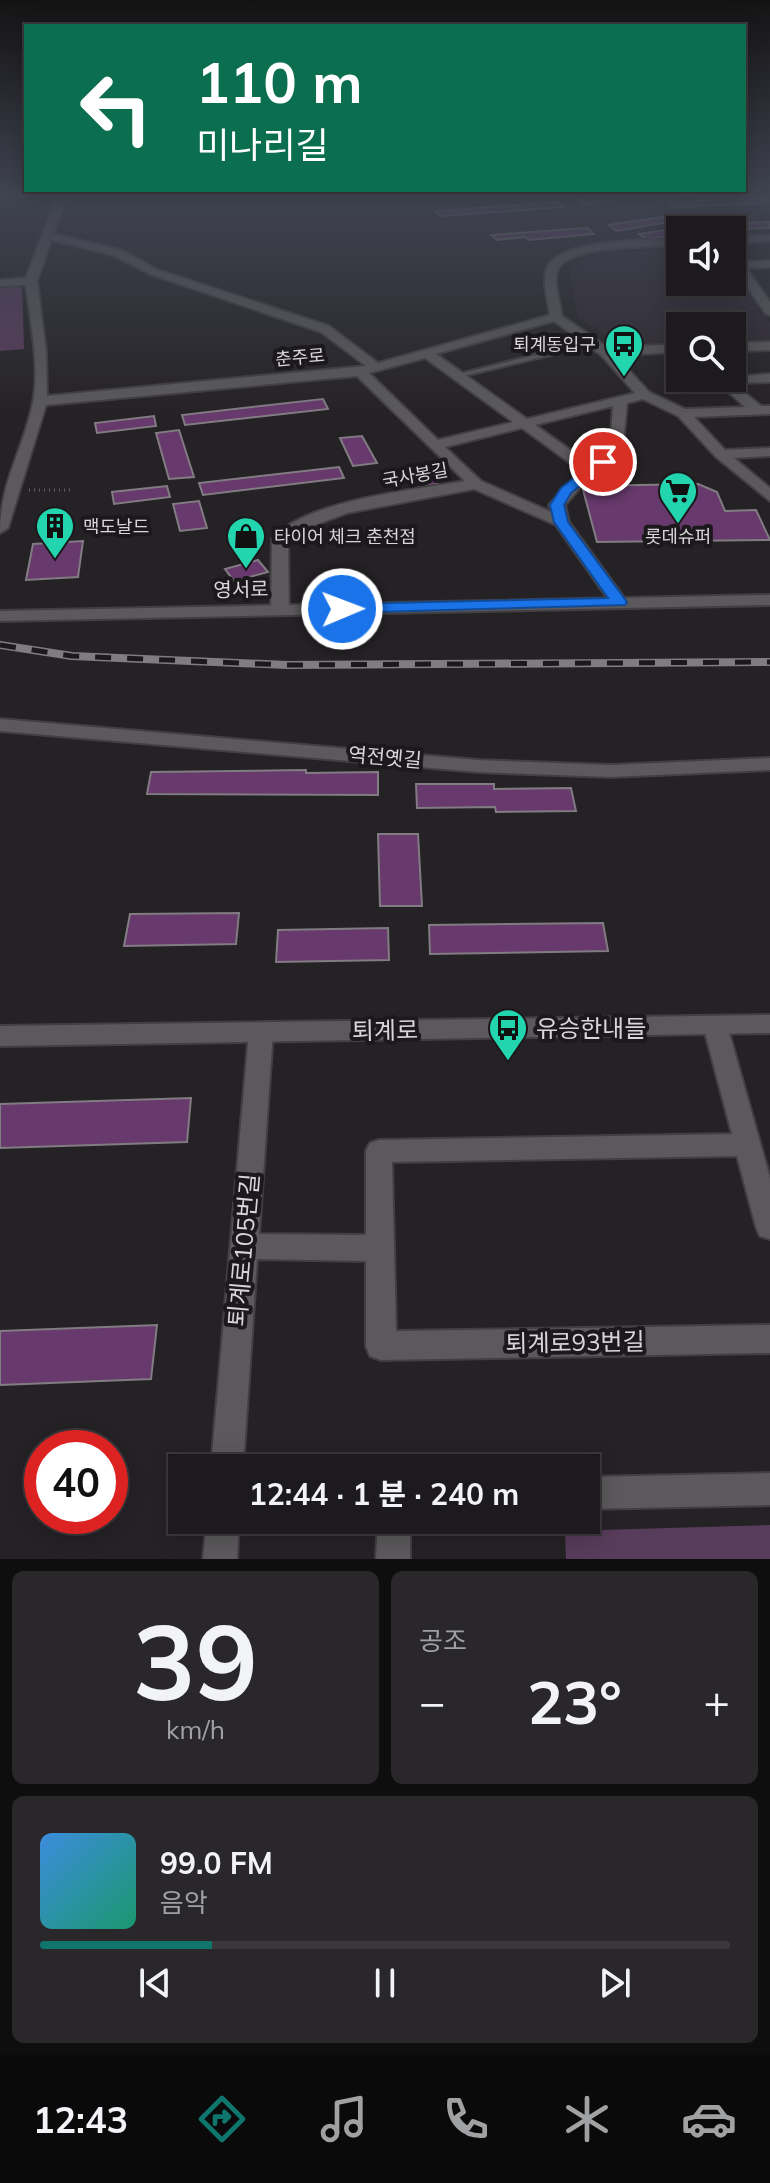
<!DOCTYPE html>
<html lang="ko">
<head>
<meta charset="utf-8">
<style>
	body { margin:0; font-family:Mulish,"Noto Sans KR",sans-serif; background:#292729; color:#f1f3f6; height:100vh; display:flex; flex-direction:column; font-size:30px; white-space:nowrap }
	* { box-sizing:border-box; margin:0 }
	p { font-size:26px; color:#a0a1a3 }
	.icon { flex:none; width:44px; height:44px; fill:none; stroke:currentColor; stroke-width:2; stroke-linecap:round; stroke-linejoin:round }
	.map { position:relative; height:1559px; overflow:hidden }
	.side { display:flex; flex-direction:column; gap:12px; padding:12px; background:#0f0e0f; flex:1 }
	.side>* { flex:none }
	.banner { position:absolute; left:24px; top:24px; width:722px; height:168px; border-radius:0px; box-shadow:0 4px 20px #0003,0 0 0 2px #3a383b; background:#0b6e4f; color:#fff; overflow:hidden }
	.fabs { position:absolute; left:666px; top:216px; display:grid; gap:16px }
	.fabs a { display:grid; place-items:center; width:80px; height:80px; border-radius:0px; background:#1c1a1c; box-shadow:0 4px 20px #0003,0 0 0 2px #3a383b; font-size:40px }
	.speed { position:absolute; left:24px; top:1430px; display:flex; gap:16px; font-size:40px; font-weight:700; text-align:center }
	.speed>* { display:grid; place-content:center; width:104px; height:104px; border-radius:50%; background:#1c1a1c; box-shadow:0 4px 20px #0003,0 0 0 2px #3a383b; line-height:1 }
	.speed .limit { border:12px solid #d22; background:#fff; color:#111 }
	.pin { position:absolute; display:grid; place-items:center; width:68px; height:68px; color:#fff; margin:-34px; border:4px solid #fff; border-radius:50%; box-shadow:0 2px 8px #0007 }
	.me { position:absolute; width:88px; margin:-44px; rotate:89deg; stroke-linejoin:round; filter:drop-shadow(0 0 6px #0008) }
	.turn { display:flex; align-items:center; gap:28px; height:168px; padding:0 40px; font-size:36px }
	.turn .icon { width:104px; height:104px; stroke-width:2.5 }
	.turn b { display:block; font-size:56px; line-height:68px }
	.big { font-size:60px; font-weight:700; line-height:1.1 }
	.side .card { flex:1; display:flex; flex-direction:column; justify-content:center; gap:12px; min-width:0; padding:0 28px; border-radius:12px; background:#292729 }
	.side .dial { align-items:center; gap:0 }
	.dial b { font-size:104px; line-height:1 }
	.song { display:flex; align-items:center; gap:24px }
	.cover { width:96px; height:96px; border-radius:12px; background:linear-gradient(135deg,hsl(210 70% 55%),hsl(160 70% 35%)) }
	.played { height:8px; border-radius:4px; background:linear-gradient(90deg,#0f766e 25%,#3a383b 25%) }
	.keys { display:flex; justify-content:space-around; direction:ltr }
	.heat { display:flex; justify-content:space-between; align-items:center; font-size:44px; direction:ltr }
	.side .tiles { flex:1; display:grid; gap:12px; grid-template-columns:1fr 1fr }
	.card:last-child { grid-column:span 2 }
	.trip { position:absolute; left:168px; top:1454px; width:432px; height:80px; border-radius:0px; background:#1c1a1c; box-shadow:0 4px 20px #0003,0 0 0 2px #3a383b; font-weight:700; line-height:80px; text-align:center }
	.tab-bar { display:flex; height:128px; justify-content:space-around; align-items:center; background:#0b0a0b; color:#a0a1a3 }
	.tab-bar .icon { width:56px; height:56px }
	.tab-bar .active { color:#0f766e }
	.tab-bar b { font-size:36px; color:#f1f3f6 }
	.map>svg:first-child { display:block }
	.built { fill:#2f2830 }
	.green { fill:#583c5b }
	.building { fill:#67396c; stroke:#807c81; stroke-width:2 }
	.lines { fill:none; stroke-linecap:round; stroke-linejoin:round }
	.service-casing { stroke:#423f42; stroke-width:4 }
	.minor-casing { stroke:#423f42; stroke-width:4 }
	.tertiary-casing { stroke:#423f42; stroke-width:4 }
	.path { stroke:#615e61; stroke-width:3; stroke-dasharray:1 4; stroke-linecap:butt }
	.service { fill:#5b595b; fill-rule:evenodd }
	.minor { fill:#5b595b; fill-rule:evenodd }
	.tertiary { fill:#5b595b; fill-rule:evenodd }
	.rail-casing { stroke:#807d80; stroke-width:8 }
	.rail { stroke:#1c191c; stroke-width:5; stroke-dasharray:16; stroke-linecap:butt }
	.route { fill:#1a73e8; stroke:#114b97; stroke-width:2 }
	.labels { text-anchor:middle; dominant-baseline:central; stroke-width:8; stroke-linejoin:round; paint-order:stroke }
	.far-poi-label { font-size:18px; fill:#d9d6d9; stroke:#1c191c; text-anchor:start }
	.far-street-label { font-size:18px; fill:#d9d6d9; stroke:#1c191c }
	.street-label { font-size:20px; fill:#d9d6d9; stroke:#1c191c }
	.near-poi-label { font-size:24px; fill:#d9d6d9; stroke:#1c191c; text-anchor:start }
	.near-street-label { font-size:24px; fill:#d9d6d9; stroke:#1c191c }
</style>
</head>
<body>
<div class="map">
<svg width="770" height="1559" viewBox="0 0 770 1559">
	<rect width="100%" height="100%" fill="#252225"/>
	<!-- built -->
	<polygon class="built" points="680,249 680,282 732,282 732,268 770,322 770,343 732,344 732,326 680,326 680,346 622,346 578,317 569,270 586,258 609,252"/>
	<!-- green -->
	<g class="green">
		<polygon points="22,285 24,349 0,351 0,286"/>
		<polygon points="770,1525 770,1559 566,1559 565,1531"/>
	</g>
	<!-- building -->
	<g class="building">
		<polygon points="607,196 632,196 584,205 577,199"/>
		<polygon points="770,198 770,203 673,207 669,202"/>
		<polygon points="558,202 564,207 440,216 435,211"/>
		<polygon points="668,216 675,221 616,231 609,225"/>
		<polygon points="770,222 770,228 705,230 700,224"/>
		<polygon points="685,227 689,230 680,230 680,235 646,239 639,234"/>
		<polygon points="587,228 594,234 529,240 525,237 497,240 491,235"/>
		<polygon points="323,399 328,409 185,425 182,415"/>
		<polygon points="154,416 156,426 97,433 95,423"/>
		<polygon points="179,430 194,477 169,479 156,433"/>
		<polygon points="362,436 377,463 353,466 340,438"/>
		<polygon points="339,467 344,478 203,495 199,483"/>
		<polygon points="436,468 444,479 436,480 438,484 427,486 416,471"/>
		<polygon points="698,484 717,492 725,511 756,510 770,540 597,542 582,486"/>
		<polygon points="167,486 170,497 114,504 112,492"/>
		<polygon points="199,501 207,528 180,531 173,504"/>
		<polygon points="83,541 78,577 26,580 33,544"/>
		<polygon points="258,560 268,572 234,581 225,569"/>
		<polygon points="306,770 306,773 378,772 378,795 147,794 151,772"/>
		<polygon points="416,784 494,784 494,789 571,788 576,811 496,812 495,807 417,808"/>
		<polygon points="378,834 418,834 422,906 380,906"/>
		<polygon points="239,913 236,944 124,946 130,914"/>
		<polygon points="603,923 608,951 430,954 429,925"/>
		<polygon points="388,928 389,960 276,962 278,930"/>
		<polygon points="191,1098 187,1142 0,1148 0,1104"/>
		<polygon points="157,1325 151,1379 0,1385 0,1331"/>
	</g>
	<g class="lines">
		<!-- service casing -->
		<g class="service-casing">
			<polygon id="service" points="590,341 593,341 593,345 459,377 455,375"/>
		</g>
		<!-- minor casing -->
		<g class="minor-casing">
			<g id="minor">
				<path d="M57,196H67L53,234L121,250L158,270L329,326L378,363L550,315C548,301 541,279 548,266C565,238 650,240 680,239V245C655,247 574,245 559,267C552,279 560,302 562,316L608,348L680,344V352L615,355L649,392L685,409L745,407L713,378L770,374V382L733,383L761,406H770V414L694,417L725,450L770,448V456L734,458L770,488V501L716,457L678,416L643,399L627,403L622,456L589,478L565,505L569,522L627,602L625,606H613L556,525L474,489L347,513L300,531L288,540L289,610L280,615L274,614L271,610L272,539C305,500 415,490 465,481L357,376L46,405L8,528L0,533C0,481 24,449 33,402C40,364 30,322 26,285L0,286V280L26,278ZM51,240L113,255L150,274L321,332L366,366L47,396L46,351L37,281ZM554,321L601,355L635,393L527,419L436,354ZM425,358L513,422L438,440L369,373ZM613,406L610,451L590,464L535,425ZM522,428L581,471L549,505L551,512L481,481L445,447Z"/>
				<polygon points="770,235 770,241 732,242 732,236"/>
				<polygon points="732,253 741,262 770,261 770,267 746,268 770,302 770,315 766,314 732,265"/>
				<polygon points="770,342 770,350 732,351 732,343"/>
				<polygon points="0,719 478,760 611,765 770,758 770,770 611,777 478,772 0,731"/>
				<polygon points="715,1016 724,1018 727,1025 770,1178 770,1239 760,1236 756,1227 737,1156 392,1162 396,1331 770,1325 770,1353 381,1360 370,1356 366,1346 366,1261 257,1259 243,1468 211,1468 249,1032 252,1025 261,1022 270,1025 273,1032 259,1234 366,1235 366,1151 370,1143 379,1140 732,1134 703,1025 706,1018"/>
				<polygon points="770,1473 770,1505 586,1509 586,1477"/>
				<polygon points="207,1520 239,1520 237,1559 203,1559"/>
				<polygon points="378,1520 410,1520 410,1559 376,1559"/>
			</g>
		</g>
		<!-- tertiary casing -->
		<g class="tertiary-casing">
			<g id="tertiary">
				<polygon points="770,595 770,605 0,621 0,611"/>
				<polygon points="770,1015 770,1033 0,1046 0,1026"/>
			</g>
		</g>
		<!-- path -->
		<polyline class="path" points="29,490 71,490"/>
		<!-- service -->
		<use href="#service" class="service"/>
		<!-- minor -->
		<use href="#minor" class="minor"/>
		<!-- tertiary -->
		<use href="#tertiary" class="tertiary"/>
		<!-- rail casing -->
		<g class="rail-casing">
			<polyline id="rail" points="0,645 72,656 287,665 770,662"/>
		</g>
		<!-- rail -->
		<use href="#rail" class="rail"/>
	</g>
	<!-- sky -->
	<linearGradient id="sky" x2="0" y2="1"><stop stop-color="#141314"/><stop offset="0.47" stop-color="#404451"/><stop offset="1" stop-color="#404451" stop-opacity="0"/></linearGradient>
	<rect width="770" height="415" fill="url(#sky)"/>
	<!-- route -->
	<polygon class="route" points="598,459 610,462 571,493 564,505 568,522 627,602 625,605 342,613 334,609 342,604 608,598 554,522 550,505 561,488"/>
	<!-- icons -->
	<defs>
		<g id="bus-pin" transform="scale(2)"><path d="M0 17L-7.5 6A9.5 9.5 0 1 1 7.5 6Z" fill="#22d5af" stroke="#1c191c"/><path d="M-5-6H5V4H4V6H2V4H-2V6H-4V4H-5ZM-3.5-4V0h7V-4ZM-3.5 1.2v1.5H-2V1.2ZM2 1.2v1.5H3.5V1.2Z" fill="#111"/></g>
		<g id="supermarket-pin" transform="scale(2)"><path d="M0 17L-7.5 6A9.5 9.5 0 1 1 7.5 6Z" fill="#22d5af" stroke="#1c191c"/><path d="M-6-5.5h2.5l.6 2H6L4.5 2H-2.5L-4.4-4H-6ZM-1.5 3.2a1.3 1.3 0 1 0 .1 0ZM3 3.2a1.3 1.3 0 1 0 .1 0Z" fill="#111"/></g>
		<g id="building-pin" transform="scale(2)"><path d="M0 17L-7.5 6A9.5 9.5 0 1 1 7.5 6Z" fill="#22d5af" stroke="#1c191c"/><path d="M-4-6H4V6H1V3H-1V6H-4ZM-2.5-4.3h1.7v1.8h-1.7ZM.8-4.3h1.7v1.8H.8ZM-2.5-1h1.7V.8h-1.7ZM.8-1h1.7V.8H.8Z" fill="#111"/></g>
		<g id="shop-pin" transform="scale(2)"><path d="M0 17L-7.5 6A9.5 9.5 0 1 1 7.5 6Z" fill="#22d5af" stroke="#1c191c"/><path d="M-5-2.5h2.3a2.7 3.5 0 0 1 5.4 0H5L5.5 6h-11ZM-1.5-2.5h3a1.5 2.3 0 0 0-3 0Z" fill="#111"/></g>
	</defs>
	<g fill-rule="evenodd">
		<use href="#bus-pin" x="624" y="344"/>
		<use href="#supermarket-pin" x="678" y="491"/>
		<use href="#building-pin" x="55" y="526"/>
		<use href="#shop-pin" x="246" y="536"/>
		<use href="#bus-pin" x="508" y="1028"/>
	</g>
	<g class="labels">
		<!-- far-poi labels -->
		<g class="far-poi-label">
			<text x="596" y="344" text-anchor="end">퇴계동입구</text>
			<text x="83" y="526">맥도날드</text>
			<text x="274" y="536">타이어 체크 춘천점</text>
			<text x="678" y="536" text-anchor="middle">롯데슈퍼</text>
		</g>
		<!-- far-street labels -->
		<g class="far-street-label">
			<text transform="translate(300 357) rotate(-5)">춘주로</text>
			<text transform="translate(415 475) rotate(-10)">국사봉길</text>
		</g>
		<!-- street labels -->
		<g class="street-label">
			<text transform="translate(241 589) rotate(-1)">영서로</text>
			<text transform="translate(385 757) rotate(5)">역전옛길</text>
		</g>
		<!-- near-poi labels -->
		<g class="near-poi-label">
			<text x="536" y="1028">유승한내들</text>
		</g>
		<!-- near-street labels -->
		<g class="near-street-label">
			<text transform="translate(385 1030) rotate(-1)">퇴계로</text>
			<text transform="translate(243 1250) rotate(-85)">퇴계로105번길</text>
			<text transform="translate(575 1342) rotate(-1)">퇴계로93번길</text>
		</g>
	</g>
</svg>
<div class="fabs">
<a><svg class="icon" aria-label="sound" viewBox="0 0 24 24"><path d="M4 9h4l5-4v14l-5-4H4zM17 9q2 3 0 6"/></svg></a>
<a><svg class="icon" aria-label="search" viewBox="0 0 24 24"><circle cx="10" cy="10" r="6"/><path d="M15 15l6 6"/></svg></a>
</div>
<div class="speed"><div class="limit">40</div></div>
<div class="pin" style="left:603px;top:462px;background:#d93025"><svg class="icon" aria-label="arrive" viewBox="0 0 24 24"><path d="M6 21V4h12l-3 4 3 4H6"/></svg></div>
<svg class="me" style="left:342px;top:609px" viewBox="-20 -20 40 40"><circle r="17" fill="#1a73e8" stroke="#fff" stroke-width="3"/><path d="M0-11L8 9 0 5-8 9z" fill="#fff"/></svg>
<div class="trip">12:44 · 1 분 · 240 m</div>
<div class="banner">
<div class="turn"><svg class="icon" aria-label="left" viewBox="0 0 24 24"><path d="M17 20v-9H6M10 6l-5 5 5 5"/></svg><div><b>110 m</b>미나리길</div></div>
</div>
</div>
<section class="side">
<div class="tiles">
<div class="card dial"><b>39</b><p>km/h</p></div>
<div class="card"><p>공조</p>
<div class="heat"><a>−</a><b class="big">23°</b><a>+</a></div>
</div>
<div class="card">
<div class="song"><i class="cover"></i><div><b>99.0 FM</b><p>음악</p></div></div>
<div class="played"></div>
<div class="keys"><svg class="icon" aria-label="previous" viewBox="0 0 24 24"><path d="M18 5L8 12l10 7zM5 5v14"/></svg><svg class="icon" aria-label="pause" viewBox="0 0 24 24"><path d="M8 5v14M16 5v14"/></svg><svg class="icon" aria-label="next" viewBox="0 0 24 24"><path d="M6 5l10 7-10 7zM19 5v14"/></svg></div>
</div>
</div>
</section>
<nav class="tab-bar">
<b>12:43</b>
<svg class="icon active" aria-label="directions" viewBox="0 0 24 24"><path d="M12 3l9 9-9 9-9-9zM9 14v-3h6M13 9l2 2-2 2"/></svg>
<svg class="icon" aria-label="music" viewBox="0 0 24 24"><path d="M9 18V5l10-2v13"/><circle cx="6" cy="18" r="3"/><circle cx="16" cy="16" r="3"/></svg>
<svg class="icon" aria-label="phone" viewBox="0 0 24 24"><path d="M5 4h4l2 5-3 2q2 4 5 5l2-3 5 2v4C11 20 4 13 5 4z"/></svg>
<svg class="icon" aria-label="climate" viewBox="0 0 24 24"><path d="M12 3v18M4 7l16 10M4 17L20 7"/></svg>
<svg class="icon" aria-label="car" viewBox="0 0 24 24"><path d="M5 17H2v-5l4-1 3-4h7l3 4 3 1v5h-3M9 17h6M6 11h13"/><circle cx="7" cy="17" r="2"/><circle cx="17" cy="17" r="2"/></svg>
</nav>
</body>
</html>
